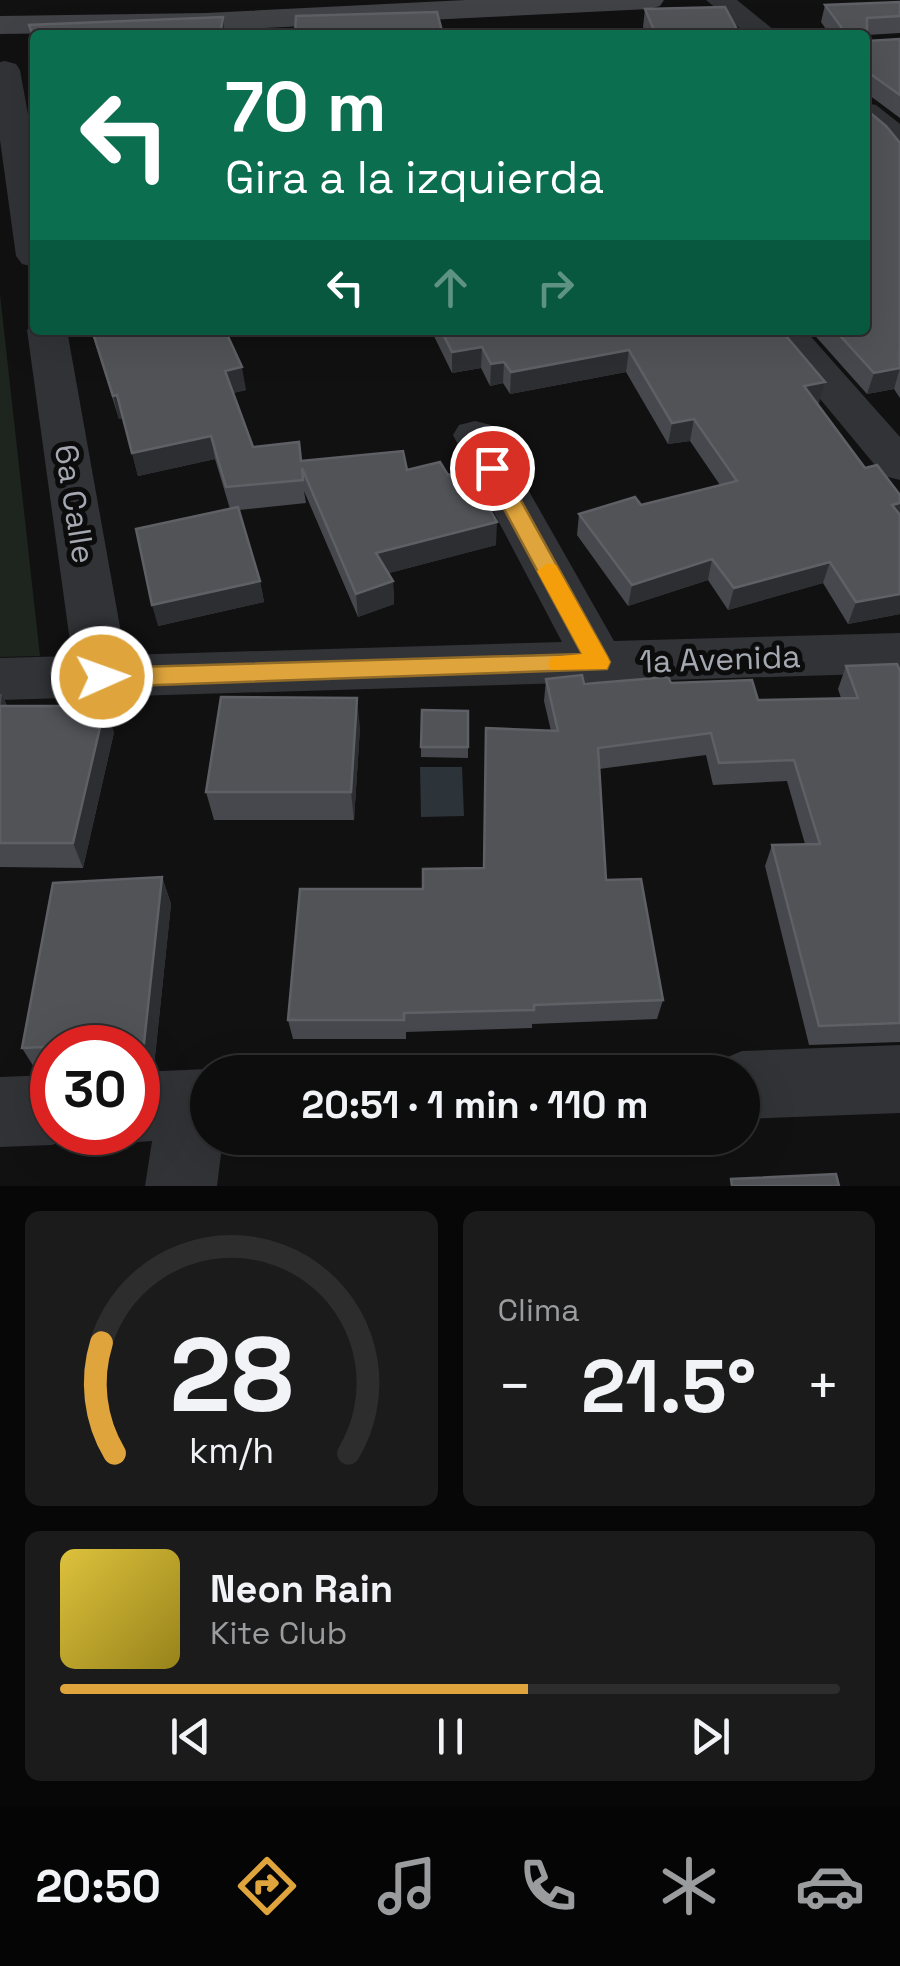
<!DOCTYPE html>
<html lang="es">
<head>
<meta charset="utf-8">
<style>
	body { margin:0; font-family:"Space Grotesk",sans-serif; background:#1b1b1c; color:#f1f3f6; height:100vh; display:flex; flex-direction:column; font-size:38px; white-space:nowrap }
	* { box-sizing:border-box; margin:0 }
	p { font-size:32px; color:#9a9c9e }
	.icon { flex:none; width:55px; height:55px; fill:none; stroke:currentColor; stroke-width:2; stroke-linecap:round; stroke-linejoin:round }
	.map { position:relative; height:1186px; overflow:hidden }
	.side { display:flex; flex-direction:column; gap:25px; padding:25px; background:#070708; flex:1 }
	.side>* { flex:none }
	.hud { position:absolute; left:30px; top:30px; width:840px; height:305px; border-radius:10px; box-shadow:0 10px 40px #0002,0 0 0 2px #2d2d2e; background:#0b6e4f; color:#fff; overflow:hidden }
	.speed { position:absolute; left:30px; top:1025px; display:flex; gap:20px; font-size:50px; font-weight:700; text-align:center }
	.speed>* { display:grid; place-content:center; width:130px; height:130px; border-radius:50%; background:#0d0d0e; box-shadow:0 10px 40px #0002,0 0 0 2px #2d2d2e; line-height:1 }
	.speed .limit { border:15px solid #d22; background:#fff; color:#111 }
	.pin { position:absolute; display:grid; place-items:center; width:85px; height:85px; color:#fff; margin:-42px; border:5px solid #fff; border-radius:50%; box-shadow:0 2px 10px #0007 }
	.me { position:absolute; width:110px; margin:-55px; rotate:88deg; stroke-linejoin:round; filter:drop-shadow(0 0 8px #0008) }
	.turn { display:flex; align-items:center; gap:35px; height:210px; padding:0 30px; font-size:45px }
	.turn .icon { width:130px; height:130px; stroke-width:2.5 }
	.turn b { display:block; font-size:70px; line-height:85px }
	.lanes { display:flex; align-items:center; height:95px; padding:0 30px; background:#0003; justify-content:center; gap:50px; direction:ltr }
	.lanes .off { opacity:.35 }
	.big { font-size:75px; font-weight:800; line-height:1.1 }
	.side .card { flex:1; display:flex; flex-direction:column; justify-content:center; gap:15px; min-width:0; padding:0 35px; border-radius:15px; background:#1b1b1c }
	.side .dial { align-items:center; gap:0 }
	.dial svg { height:260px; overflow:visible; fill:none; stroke:#2d2d2e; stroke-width:7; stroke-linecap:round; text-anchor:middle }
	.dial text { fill:#f1f3f6; stroke:none }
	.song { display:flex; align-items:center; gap:30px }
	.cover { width:120px; height:120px; border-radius:15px; background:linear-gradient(135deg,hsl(50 70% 55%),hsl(50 70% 35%)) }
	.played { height:10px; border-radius:5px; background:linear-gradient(90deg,#dfa53c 60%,#2d2d2e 60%) }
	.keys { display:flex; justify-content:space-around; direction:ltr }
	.heat { display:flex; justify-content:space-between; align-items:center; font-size:55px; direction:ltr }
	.side .tiles { flex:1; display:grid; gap:25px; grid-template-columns:1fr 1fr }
	.card:last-child { grid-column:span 2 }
	.trip { position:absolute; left:190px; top:1055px; width:570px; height:100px; border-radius:50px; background:#0d0d0e; box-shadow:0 10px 40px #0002,0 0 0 2px #2d2d2e; font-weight:800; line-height:100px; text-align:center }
	.menu { display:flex; height:160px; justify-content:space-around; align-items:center; background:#050506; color:#9a9c9e }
	.menu .icon { width:70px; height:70px }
	.menu .selected { color:#dfa53c }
	.menu b { font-size:45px; color:#f1f3f6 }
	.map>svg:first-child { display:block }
	.green { fill:#1e241e }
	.water { fill:#2c3339 }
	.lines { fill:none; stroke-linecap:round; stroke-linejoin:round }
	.minor { fill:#323337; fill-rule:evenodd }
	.secondary { fill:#404246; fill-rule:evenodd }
	.wall { fill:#47484d }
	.shaded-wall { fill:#2d2e31 }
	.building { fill:#515357; stroke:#5e6065; stroke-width:2.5 }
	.route { fill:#dfa53c; stroke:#916b27; stroke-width:2.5 }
	.slow { fill:#f59e0b }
	.labels { text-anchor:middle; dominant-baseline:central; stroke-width:10; stroke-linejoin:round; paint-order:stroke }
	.street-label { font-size:32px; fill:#a3a8b1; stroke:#0c0c0d }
</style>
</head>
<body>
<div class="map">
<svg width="900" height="1186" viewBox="0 0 900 1186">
	<rect width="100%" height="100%" fill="#111112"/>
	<!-- green -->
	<polygon class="green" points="0,294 40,656 0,657"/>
	<!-- water -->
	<polygon class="water" points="420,767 462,767 464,816 421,817"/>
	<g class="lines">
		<!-- minor -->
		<g class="minor">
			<polygon points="706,0 737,0 780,35 748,35"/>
			<polygon points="5,61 16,64 20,70 35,153 35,267 22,264 16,256 0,140 0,62"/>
			<polygon points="865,103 876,105 900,124 900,150 888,147 865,128"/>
			<polygon points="35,321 35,330 67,330 125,655 562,642 453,435 459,425 475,421 491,425 497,435 614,641 900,633 900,673 0,700 0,658 72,656 27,330"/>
			<polygon points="763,330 805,330 900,437 900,480 884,476"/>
			<polygon points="900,1045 900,1113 742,1119 742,1072 713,1072 718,1061 742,1051"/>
			<polygon points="208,1069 216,1072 208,1072 208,1138 223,1138 217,1186 145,1186 152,1141 138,1142 115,1132 138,1132 138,1072"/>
			<polygon points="52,1075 52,1132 77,1135 52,1145 0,1147 0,1077"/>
		</g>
		<!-- secondary -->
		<polygon class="secondary" points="466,0 664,0 660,6 649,9 206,31 0,34 0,16 206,13"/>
	</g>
	<!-- wall -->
	<g class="wall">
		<polygon points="900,2 900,33 867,35 867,41 900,39 900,118 865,92 865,35 830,35 821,22 825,5"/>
		<polygon points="645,9 740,35 646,35 643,27"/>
		<polygon points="868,111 900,143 900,398 894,389 867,394 810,330 865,330"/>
		<polygon points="91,330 225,330 246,390 233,393 253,447 301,461 407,470 448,475 496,545 389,573 393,581 394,604 358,617 304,491 306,503 239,510 260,581 264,602 158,626 230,509 215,459 138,476 123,418 119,419"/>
		<polygon points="431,330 781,330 819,403 817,404 865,468 900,495 900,614 848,624 823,583 728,610 708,580 628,606 577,535 579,514 641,505 720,485 690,441 668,444 626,372 510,394 503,383 490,386 481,368 452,373"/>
		<polygon points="846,666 900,671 900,1042 809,1045 765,866 772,845 805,844 787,781 713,785 706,755 599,769 606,880 663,1000 657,1019 532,1024 532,1028 406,1032 406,1039 293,1039 288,1020 423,889 483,868 551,731 544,701 546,679 584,684 671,683 758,700 841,698 838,689"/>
		<polygon points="0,694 2,694 7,706 114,732 83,868 0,867"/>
		<polygon points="468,711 468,758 421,757 421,747"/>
		<polygon points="360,727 354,820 214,820 206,792"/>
		<polygon points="162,877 171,904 154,1066 138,1067 138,1048 52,1048 52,1071 37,1072 22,1048"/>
	</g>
	<!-- shaded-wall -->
	<g class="shaded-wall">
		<polygon points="223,17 225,35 220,35"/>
		<polygon points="482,347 481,368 452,373 452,352"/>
		<polygon points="629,350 626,372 510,394 511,372"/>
		<polygon points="504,362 503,383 490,386 491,364"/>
		<polygon points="242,367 246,390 229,394 225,371"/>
		<polygon points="900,368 894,389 867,394 874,373"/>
		<polygon points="825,382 819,403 798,407 804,386"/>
		<polygon points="117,395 123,418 119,419 113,396"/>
		<polygon points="694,419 690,441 668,444 672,423"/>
		<polygon points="211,436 215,459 138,476 132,453"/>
		<polygon points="900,503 900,517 892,505"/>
		<polygon points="497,522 496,545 378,576 376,553"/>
		<polygon points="712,559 708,580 628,606 632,585"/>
		<polygon points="830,562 823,583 728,610 734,588"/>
		<polygon points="260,581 264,602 158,626 152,605"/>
		<polygon points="393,581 394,604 358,617 356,594"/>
		<polygon points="900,594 900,614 848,624 856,602"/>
		<polygon points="2,694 13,720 0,711"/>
		<polygon points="357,698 360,727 354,820 351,792"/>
		<polygon points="105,706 114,732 83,868 73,843"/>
		<polygon points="162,877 171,904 154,1066 144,1043"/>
	</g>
	<!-- building -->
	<g class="building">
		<polygon points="900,2 900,16 867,18 867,41 900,39 900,95 865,70 865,35 847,35 825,5"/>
		<polygon points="725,7 740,35 656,35 645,9"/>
		<polygon points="437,12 443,35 295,35 296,16"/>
		<polygon points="223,17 220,35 35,35 35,41 29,25"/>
		<polygon points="865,101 868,111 886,126 900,143 900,368 874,373 835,330 865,330"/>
		<polygon points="92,330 225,330 242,367 225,371 253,447 299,442 301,461 403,451 407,470 440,462 448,475 467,470 497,522 376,553 393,581 356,594 302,468 303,480 226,487 211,436 132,453 117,395 113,396"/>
		<polygon points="441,330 781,330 825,382 804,386 865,468 877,465 900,495 900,503 892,505 900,515 900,594 856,602 830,562 734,588 712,559 632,585 579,514 635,497 641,505 737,481 694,419 672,423 629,350 511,372 504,362 491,364 482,347 452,352"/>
		<polygon points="238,507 260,581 152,605 136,529"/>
		<polygon points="897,664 900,671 900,1023 819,1026 772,845 820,844 794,760 719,763 711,733 598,748 606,880 641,879 663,1000 534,1005 534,1010 404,1013 404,1020 288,1020 300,889 423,889 423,869 484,868 486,728 558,731 546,679 582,675 584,684 668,677 671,683 752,680 758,700 858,698 846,666"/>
		<polygon points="221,697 357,698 351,792 206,792"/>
		<polygon points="0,706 105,706 73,843 0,843"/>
		<polygon points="422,710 468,711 468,747 421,747"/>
		<polygon points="162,877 144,1043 22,1048 53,883"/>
		<polygon points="836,1174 839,1186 732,1186 731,1179"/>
	</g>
	<!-- route -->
	<polygon class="route" points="492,461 503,468 607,656 610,662 607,669 102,687 94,684 90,677 94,671 102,668 582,654 482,468"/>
	<!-- slow -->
	<polygon class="slow" points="548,563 556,565 607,656 610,662 607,669 551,670 548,664 551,657 582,654 537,571"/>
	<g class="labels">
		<!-- street labels -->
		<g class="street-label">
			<text transform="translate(75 504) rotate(81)">6a Calle</text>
			<text transform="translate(720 659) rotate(-2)">1a Avenida</text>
		</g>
	</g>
</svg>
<div class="speed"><div class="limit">30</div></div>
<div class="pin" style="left:492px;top:468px;background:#d93025"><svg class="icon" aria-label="arrive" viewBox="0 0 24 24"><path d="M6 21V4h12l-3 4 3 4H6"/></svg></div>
<svg class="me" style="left:102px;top:677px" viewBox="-20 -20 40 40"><circle r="17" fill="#dfa53c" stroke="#fff" stroke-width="3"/><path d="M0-11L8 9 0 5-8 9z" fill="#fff"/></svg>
<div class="trip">20:51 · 1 min · 110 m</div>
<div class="hud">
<div class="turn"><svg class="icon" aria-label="left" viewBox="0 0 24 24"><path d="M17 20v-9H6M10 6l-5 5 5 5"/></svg><div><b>70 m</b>Gira a la izquierda</div></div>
<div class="lanes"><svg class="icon" aria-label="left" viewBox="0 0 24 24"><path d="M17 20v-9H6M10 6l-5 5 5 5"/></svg><svg class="icon off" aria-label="ahead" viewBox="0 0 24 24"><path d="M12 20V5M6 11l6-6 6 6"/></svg><svg class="icon off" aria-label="right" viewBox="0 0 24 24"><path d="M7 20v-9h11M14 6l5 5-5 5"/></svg></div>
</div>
</div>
<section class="side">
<div class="tiles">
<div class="card dial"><svg viewBox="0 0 100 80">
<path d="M14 69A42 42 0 1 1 86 69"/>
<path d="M14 69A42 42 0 0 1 10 35" stroke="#dfa53c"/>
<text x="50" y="56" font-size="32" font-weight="700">28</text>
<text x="50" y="72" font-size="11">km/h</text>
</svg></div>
<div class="card"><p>Clima</p>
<div class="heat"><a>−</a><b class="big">21.5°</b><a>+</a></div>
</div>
<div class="card">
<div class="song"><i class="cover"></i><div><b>Neon Rain</b><p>Kite Club</p></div></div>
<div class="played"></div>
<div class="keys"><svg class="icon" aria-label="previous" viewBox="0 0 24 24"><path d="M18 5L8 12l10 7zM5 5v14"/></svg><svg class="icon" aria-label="pause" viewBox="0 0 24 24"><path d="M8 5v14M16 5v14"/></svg><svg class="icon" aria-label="next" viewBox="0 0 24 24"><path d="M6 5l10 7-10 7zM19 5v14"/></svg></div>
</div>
</div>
</section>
<nav class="menu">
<b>20:50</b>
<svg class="icon selected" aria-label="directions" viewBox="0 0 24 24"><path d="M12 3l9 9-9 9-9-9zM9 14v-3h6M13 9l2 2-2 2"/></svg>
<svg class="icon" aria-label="music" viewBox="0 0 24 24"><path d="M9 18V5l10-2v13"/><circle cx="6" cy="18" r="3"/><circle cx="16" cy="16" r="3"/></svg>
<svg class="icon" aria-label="phone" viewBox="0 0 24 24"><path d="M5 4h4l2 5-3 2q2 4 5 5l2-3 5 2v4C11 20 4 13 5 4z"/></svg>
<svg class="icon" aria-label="climate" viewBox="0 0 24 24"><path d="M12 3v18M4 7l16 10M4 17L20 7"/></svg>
<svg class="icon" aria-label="car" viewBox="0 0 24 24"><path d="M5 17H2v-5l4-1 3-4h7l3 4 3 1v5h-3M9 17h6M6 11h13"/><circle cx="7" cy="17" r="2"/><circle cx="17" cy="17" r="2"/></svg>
</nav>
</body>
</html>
